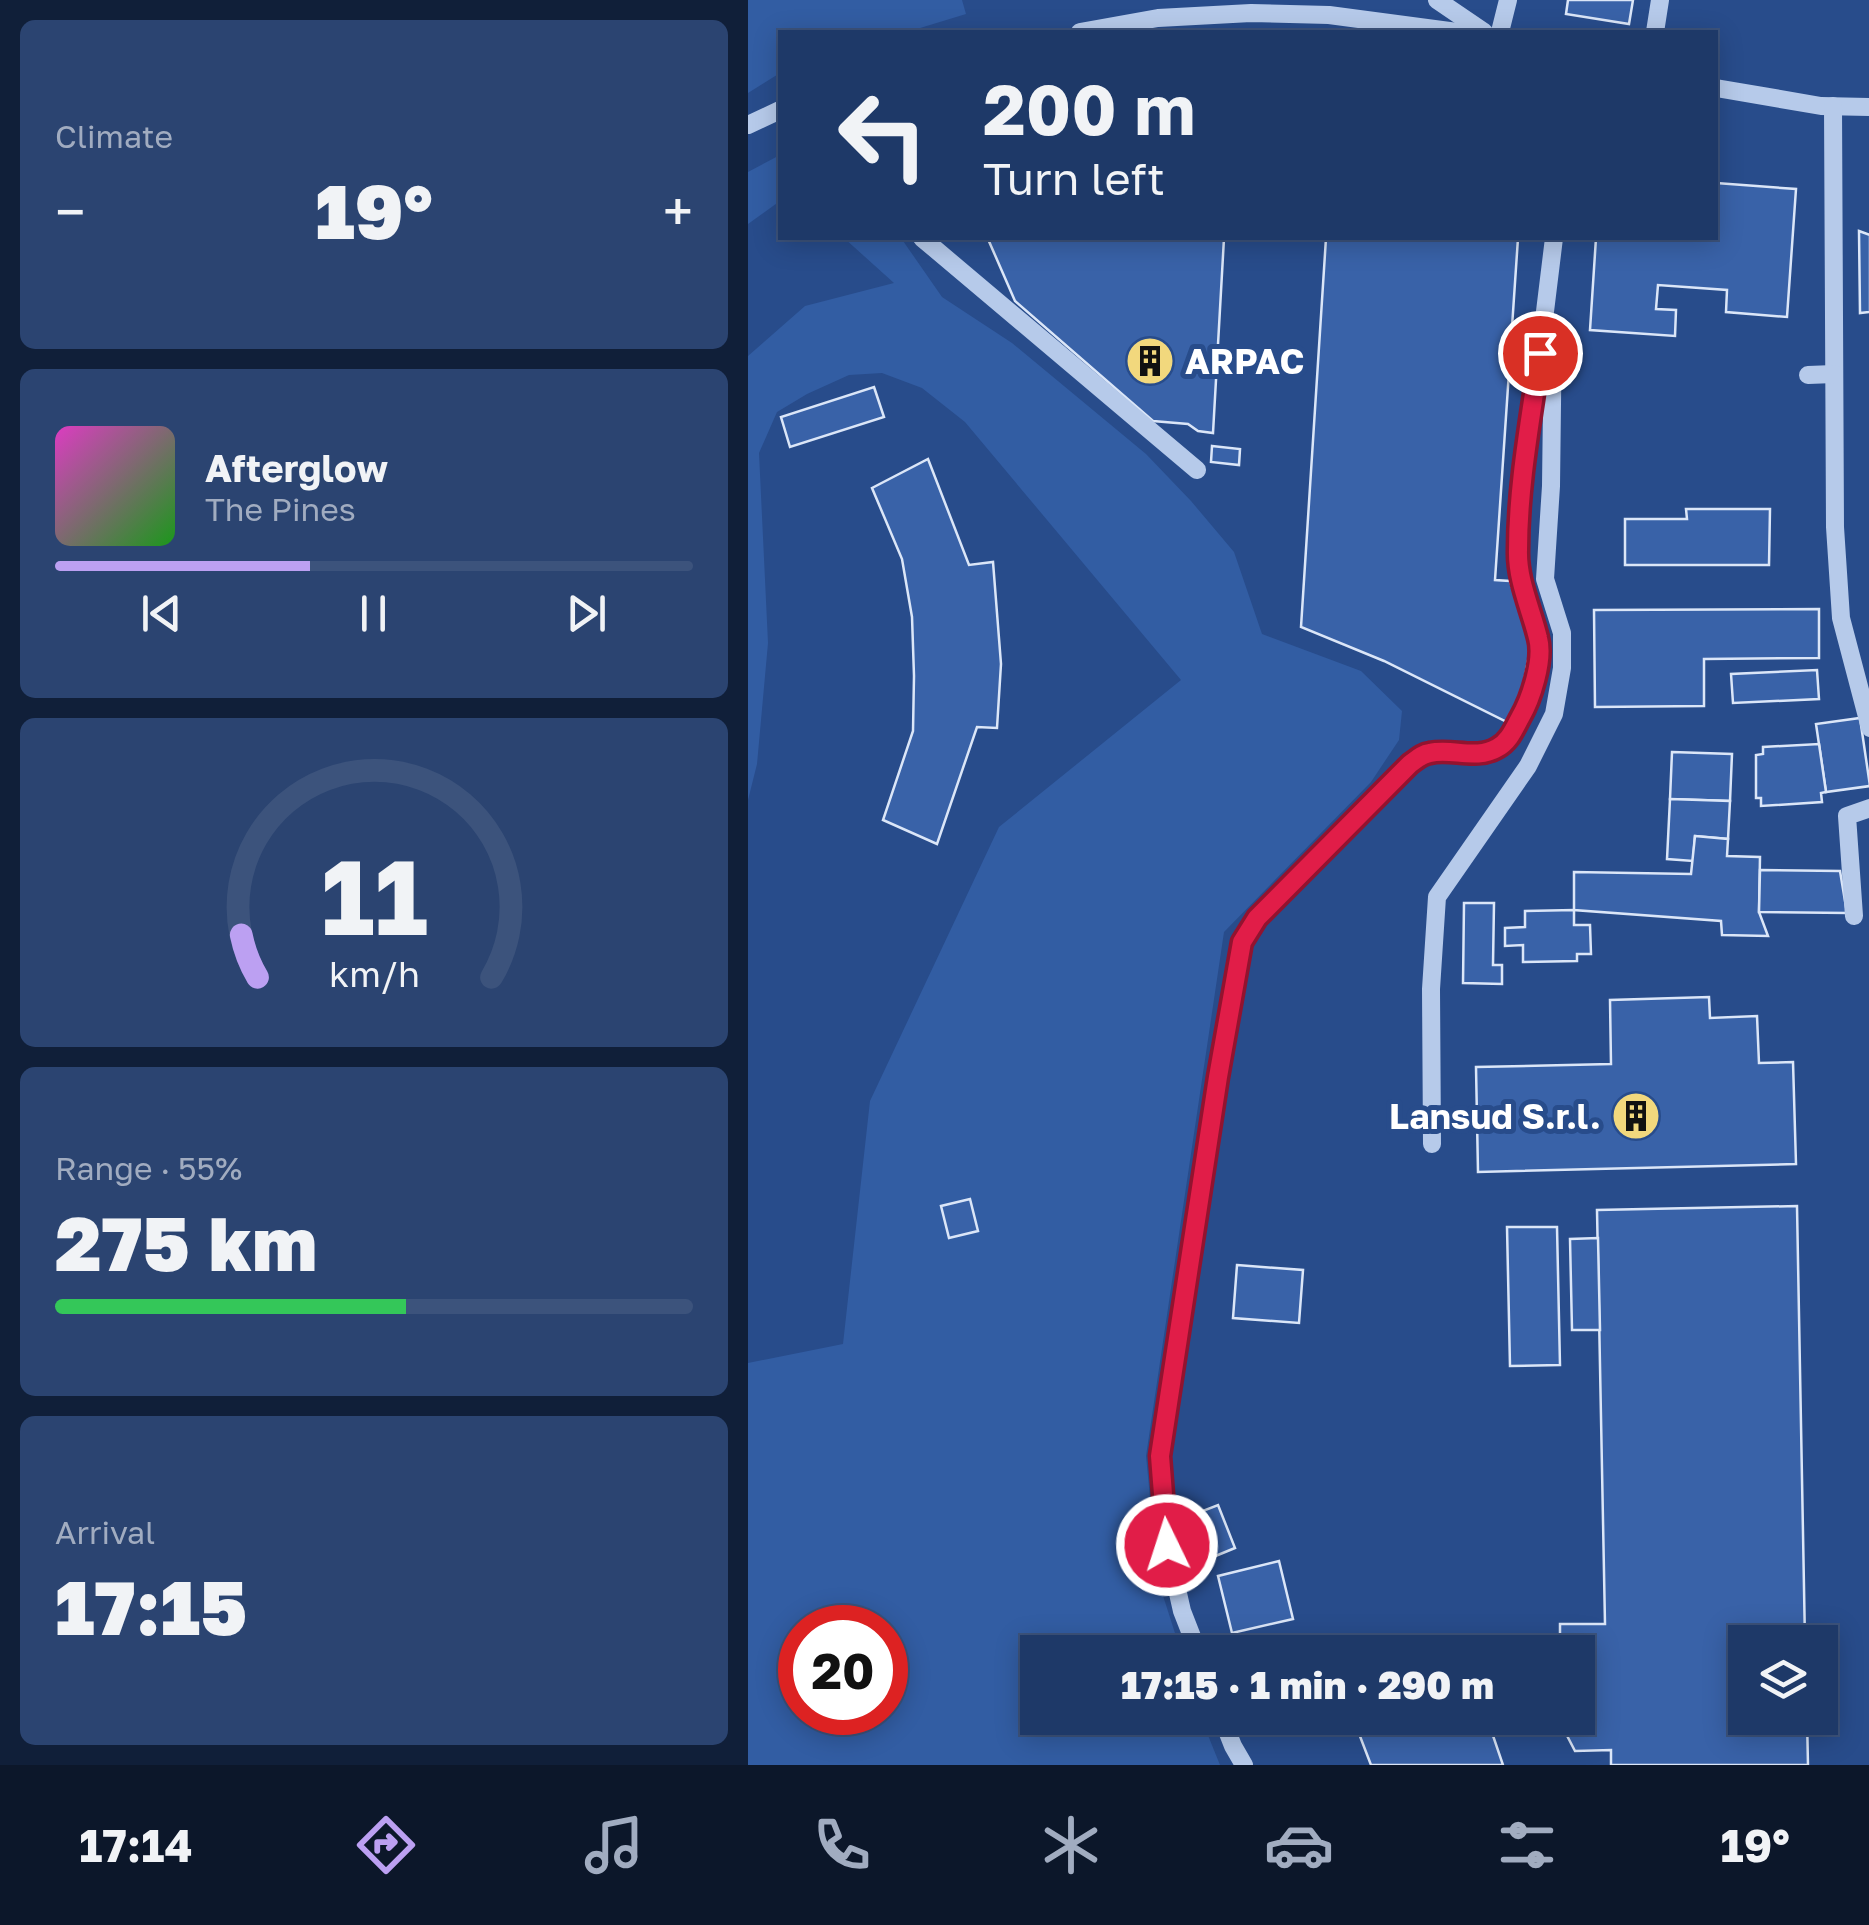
<!DOCTYPE html>
<html lang="en">
<head>
<meta charset="utf-8">
<style>
	body { margin:0; font-family:"Golos Text",sans-serif; background:#2b4471; color:#f1f3f6; height:100vh; display:flex; flex-direction:column; font-size:38px; white-space:nowrap }
	* { box-sizing:border-box; margin:0 }
	p { font-size:32px; color:#a1acc0 }
	.icon { flex:none; width:55px; height:55px; fill:none; stroke:currentColor; stroke-width:2; stroke-linecap:round; stroke-linejoin:round }
	.map { position:relative; flex:1; overflow:hidden }
	.drawer { display:flex; flex-direction:column; gap:20px; padding:20px; background:#101f39; width:748px }
	.drawer>* { flex:none }
	.guide { position:absolute; left:30px; top:30px; width:940px; height:210px; border-radius:0px; box-shadow:0 5px 25px #0003,0 0 0 2px #3c537c; background:#1e3968; color:#f1f3f6; overflow:hidden }
	.controls { position:absolute; left:980px; top:1625px; display:grid; gap:20px }
	.controls a { display:grid; place-items:center; width:110px; height:110px; border-radius:0px; background:#1e3968; box-shadow:0 5px 25px #0003,0 0 0 2px #3c537c; font-size:50px }
	.speed { position:absolute; left:30px; top:1605px; display:flex; gap:20px; font-size:50px; font-weight:700; text-align:center }
	.speed>* { display:grid; place-content:center; width:130px; height:130px; border-radius:50%; background:#1e3968; box-shadow:0 5px 25px #0003,0 0 0 2px #3c537c; line-height:1 }
	.speed .limit { border:15px solid #d22; background:#fff; color:#111 }
	.pin { position:absolute; display:grid; place-items:center; width:85px; height:85px; color:#fff; margin:-42px; border:5px solid #fff; border-radius:50%; box-shadow:0 2px 10px #0007 }
	.me { position:absolute; width:110px; margin:-55px; rotate:356deg; stroke-linejoin:round; filter:drop-shadow(0 0 8px #0008) }
	.turn { display:flex; align-items:center; gap:35px; height:210px; padding:0 40px; font-size:45px }
	.turn .icon { width:130px; height:130px; stroke-width:2.5 }
	.turn b { display:block; font-size:70px; line-height:85px }
	.big { font-size:75px; font-weight:800; line-height:1.1 }
	.drawer .tile { flex:1; display:flex; flex-direction:column; justify-content:center; gap:15px; min-width:0; padding:0 35px; border-radius:15px; background:#2b4471 }
	.drawer .dial { align-items:center; gap:0 }
	.dial svg { height:260px; overflow:visible; fill:none; stroke:#3c537c; stroke-width:7; stroke-linecap:round; text-anchor:middle }
	.dial text { fill:#f1f3f6; stroke:none }
	.song { display:flex; align-items:center; gap:30px }
	.cover { width:120px; height:120px; border-radius:15px; background:linear-gradient(135deg,hsl(310 70% 55%),hsl(120 70% 35%)) }
	.played { height:10px; border-radius:5px; background:linear-gradient(90deg,#bca0f2 40%,#3c537c 40%) }
	.keys { display:flex; justify-content:space-around; direction:ltr }
	.heat { display:flex; justify-content:space-between; align-items:center; font-size:55px; direction:ltr }
	.charge { height:15px; border-radius:8px; background:linear-gradient(90deg,#34c759 55%,#3c537c 0) }
	.trip { position:absolute; left:272px; top:1635px; width:575px; height:100px; border-radius:0px; background:#1e3968; box-shadow:0 5px 25px #0003,0 0 0 2px #3c537c; font-weight:800; line-height:100px; text-align:center }
	.dock { display:flex; height:160px; justify-content:space-around; align-items:center; background:#0c172a; color:#a1acc0 }
	.dock .icon { width:70px; height:70px }
	.dock .on { color:#bca0f2 }
	.dock b { font-size:45px; color:#f1f3f6 }
	main { display:flex; flex:1; min-height:0 }
	.map>svg:first-child { display:block }
	.green { fill:#325da3; fill-rule:evenodd }
	.building { fill:#3962a8; stroke:#dbe6f8; stroke-width:2.5 }
	.lines { fill:none; stroke-linecap:round; stroke-linejoin:round }
	.minor { stroke:#b6caea; stroke-width:18 }
	.route-casing { stroke:#92132f; stroke-width:25 }
	.route { stroke:#e11d48; stroke-width:18 }
	.labels { text-anchor:middle; dominant-baseline:central; stroke-width:10; stroke-linejoin:round; paint-order:stroke }
	.poi-label { font-size:35px; font-weight:bold; fill:#fff; stroke:#284c8b; text-anchor:start }
</style>
</head>
<body>
<main>
<section class="drawer">
<div class="tile"><p>Climate</p>
<div class="heat"><a>−</a><b class="big">19°</b><a>+</a></div>
</div>
<div class="tile">
<div class="song"><i class="cover"></i><div><b>Afterglow</b><p>The Pines</p></div></div>
<div class="played"></div>
<div class="keys"><svg class="icon" aria-label="previous" viewBox="0 0 24 24"><path d="M18 5L8 12l10 7zM5 5v14"/></svg><svg class="icon" aria-label="pause" viewBox="0 0 24 24"><path d="M8 5v14M16 5v14"/></svg><svg class="icon" aria-label="next" viewBox="0 0 24 24"><path d="M6 5l10 7-10 7zM19 5v14"/></svg></div>
</div>
<div class="tile dial"><svg viewBox="0 0 100 80">
<path d="M14 69A42 42 0 1 1 86 69"/>
<path d="M14 69A42 42 0 0 1 9 56" stroke="#bca0f2"/>
<text x="50" y="56" font-size="32" font-weight="700">11</text>
<text x="50" y="72" font-size="11">km/h</text>
</svg></div>
<div class="tile"><p>Range · 55%</p><b class="big">275 km</b><div class="charge"></div></div>
<div class="tile"><p>Arrival</p><b class="big">17:15</b></div>
</section>
<div class="map">
<svg width="1122" height="1765" viewBox="0 0 1122 1765">
	<rect width="100%" height="100%" fill="#284c8b"/>
	<!-- green -->
	<g class="green">
		<polygon points="0,0 214,0 218,14 159,32 32,32 32,73 0,93"/>
		<polygon points="32,155 32,201 0,224 0,172"/>
		<path d="M96,238H153L194,297L264,343L398,454L443,501L486,552L514,634L613,671L654,711L651,740L623,782L476,932L398,1456L410,1580L433,1652H290V1718H453L472,1765H0V1363L95,1344L122,1101L251,827L433,680L217,422L174,388L134,373L101,375L59,394L29,412L11,453L20,643L9,764L0,800V356L57,306L146,283ZM52,1628H138V1712H52Z"/>
	</g>
	<!-- building -->
	<g class="building">
		<polygon points="820,0 885,0 881,24 818,14"/>
		<polygon points="968,183 1048,189 1039,317 978,312 979,290 910,285 908,309 928,310 927,336 842,330 848,238 968,238"/>
		<polygon points="1111,231 1122,235 1122,312 1112,313"/>
		<polygon points="244,238 476,238 465,433 450,431 440,424 405,421 267,301 240,239"/>
		<polygon points="578,238 770,238 747,580 762,581 783,645 773,697 761,723 636,661 553,627"/>
		<polygon points="126,387 136,417 42,447 33,417"/>
		<polygon points="464,446 492,449 491,465 463,462"/>
		<polygon points="180,459 221,565 245,562 253,664 249,728 229,727 189,844 135,820 165,731 166,676 164,617 154,559 124,488"/>
		<polygon points="938,509 1022,509 1021,565 877,565 877,519 939,519"/>
		<polygon points="1071,609 1071,658 956,659 956,706 847,707 846,610"/>
		<polygon points="1069,670 1071,699 985,703 983,674"/>
		<polygon points="1112,718 1122,786 1078,792 1068,724"/>
		<polygon points="1071,744 1078,792 1073,793 1074,802 1013,806 1013,798 1008,798 1008,755 1015,754 1015,747"/>
		<polygon points="924,752 984,754 982,801 922,799"/>
		<polygon points="922,799 982,801 980,839 947,836 945,861 919,859"/>
		<polygon points="947,836 980,839 979,856 1012,857 1011,912 1020,936 974,935 973,921 826,910 826,872 943,874"/>
		<polygon points="1012,870 1092,871 1099,913 1011,912"/>
		<polygon points="716,903 746,903 745,965 754,965 754,984 715,983"/>
		<polygon points="826,910 826,925 842,925 843,954 829,954 829,961 775,962 775,945 757,946 757,928 777,927 777,911"/>
		<polygon points="961,997 962,1018 1009,1016 1011,1063 1045,1062 1048,1164 730,1172 728,1067 863,1064 862,1000"/>
		<polygon points="222,1199 230,1231 201,1238 193,1206"/>
		<polygon points="1049,1206 1057,1642 998,1642 998,1718 1059,1718 1060,1765 863,1765 863,1750 827,1751 814,1726 814,1718 830,1718 830,1652 812,1652 812,1624 857,1624 849,1210"/>
		<polygon points="759,1227 809,1227 812,1365 762,1366"/>
		<polygon points="850,1238 852,1330 824,1330 822,1239"/>
		<polygon points="489,1265 555,1270 551,1323 485,1318"/>
		<polygon points="470,1505 487,1548 465,1557 447,1514"/>
		<polygon points="531,1561 545,1619 484,1633 470,1576"/>
		<polygon points="605,1718 739,1718 755,1765 623,1765"/>
	</g>
	<g class="lines">
		<!-- minor -->
		<g class="minor">
			<polyline points="689,0 736,32"/>
			<polyline points="332,32 410,18 503,13 581,15 709,32"/>
			<polyline points="752,32 760,0"/>
			<polyline points="907,32 912,0"/>
			<polyline points="968,88 1073,106 1122,107"/>
			<polyline points="1085,106 1087,527 1093,618 1122,728"/>
			<polyline points="0,125 32,110"/>
			<polyline points="174,238 449,470"/>
			<polyline points="1060,375 1086,374"/>
			<polyline points="1106,916 1099,816 1122,808"/>
			<polyline points="684,1144 683,989 689,897 780,766 806,714 814,668 814,633 797,579 803,486 805,323"/>
			<polyline points="450,1652 434,1611 419,1545 413,1456 470,1077 494,942 509,918 662,763 677,753 693,751 735,753 749,749 761,738 778,707 789,673 792,642 782,617 769,553 773,507 806,238"/>
			<polyline points="474,1718 485,1746 496,1765"/>
		</g>
	</g>
	<g class="lines">
		<!-- route casing -->
		<g class="route-casing">
			<path id="route" d="M419,1545L412,1456L470,1077L494,942L509,918L662,764C669,759 674,754 682,753C703,748 729,760 749,748C761,742 766,729 772,718C783,699 796,660 790,638C783,609 769,580 770,550C770,484 783,418 792,353"/>
		</g>
		<!-- route -->
		<use href="#route" class="route"/>
	</g>
	<!-- icons -->
	<defs>
		<g id="building-disc" transform="scale(2.5)"><circle r="9.5" fill="#f2d87d" stroke="#284c8b"/><path d="M-4-6H4V6H1V3H-1V6H-4ZM-2.5-4.3h1.7v1.8h-1.7ZM.8-4.3h1.7v1.8H.8ZM-2.5-1h1.7V.8h-1.7ZM.8-1h1.7V.8H.8Z" fill="#111"/></g>
	</defs>
	<g fill-rule="evenodd">
		<use href="#building-disc" x="402" y="361"/>
		<use href="#building-disc" x="888" y="1116"/>
	</g>
	<g class="labels">
		<!-- poi labels -->
		<g class="poi-label">
			<text x="437" y="361">ARPAC</text>
			<text x="853" y="1116" text-anchor="end">Lansud S.r.l.</text>
		</g>
	</g>
</svg>
<div class="controls">
<a><svg class="icon" aria-label="layers" viewBox="0 0 24 24"><path d="M12 4l9 5-9 5-9-5zM3 14l9 5 9-5"/></svg></a>
</div>
<div class="speed"><div class="limit">20</div></div>
<div class="pin" style="left:792px;top:353px;background:#d93025"><svg class="icon" aria-label="arrive" viewBox="0 0 24 24"><path d="M6 21V4h12l-3 4 3 4H6"/></svg></div>
<svg class="me" style="left:419px;top:1545px" viewBox="-20 -20 40 40"><circle r="17" fill="#e11d48" stroke="#fff" stroke-width="3"/><path d="M0-11L8 9 0 5-8 9z" fill="#fff"/></svg>
<div class="trip">17:15 · 1 min · 290 m</div>
<div class="guide">
<div class="turn"><svg class="icon" aria-label="left" viewBox="0 0 24 24"><path d="M17 20v-9H6M10 6l-5 5 5 5"/></svg><div><b>200 m</b>Turn left</div></div>
</div>
</div>
</main>
<nav class="dock">
<b>17:14</b>
<svg class="icon on" aria-label="directions" viewBox="0 0 24 24"><path d="M12 3l9 9-9 9-9-9zM9 14v-3h6M13 9l2 2-2 2"/></svg>
<svg class="icon" aria-label="music" viewBox="0 0 24 24"><path d="M9 18V5l10-2v13"/><circle cx="6" cy="18" r="3"/><circle cx="16" cy="16" r="3"/></svg>
<svg class="icon" aria-label="phone" viewBox="0 0 24 24"><path d="M5 4h4l2 5-3 2q2 4 5 5l2-3 5 2v4C11 20 4 13 5 4z"/></svg>
<svg class="icon" aria-label="climate" viewBox="0 0 24 24"><path d="M12 3v18M4 7l16 10M4 17L20 7"/></svg>
<svg class="icon" aria-label="car" viewBox="0 0 24 24"><path d="M5 17H2v-5l4-1 3-4h7l3 4 3 1v5h-3M9 17h6M6 11h13"/><circle cx="7" cy="17" r="2"/><circle cx="17" cy="17" r="2"/></svg>
<svg class="icon" aria-label="filters" viewBox="0 0 24 24"><path d="M4 7h16M4 17h16"/><circle cx="9" cy="7" r="2"/><circle cx="15" cy="17" r="2"/></svg>
<b>19°</b>
</nav>
</body>
</html>
